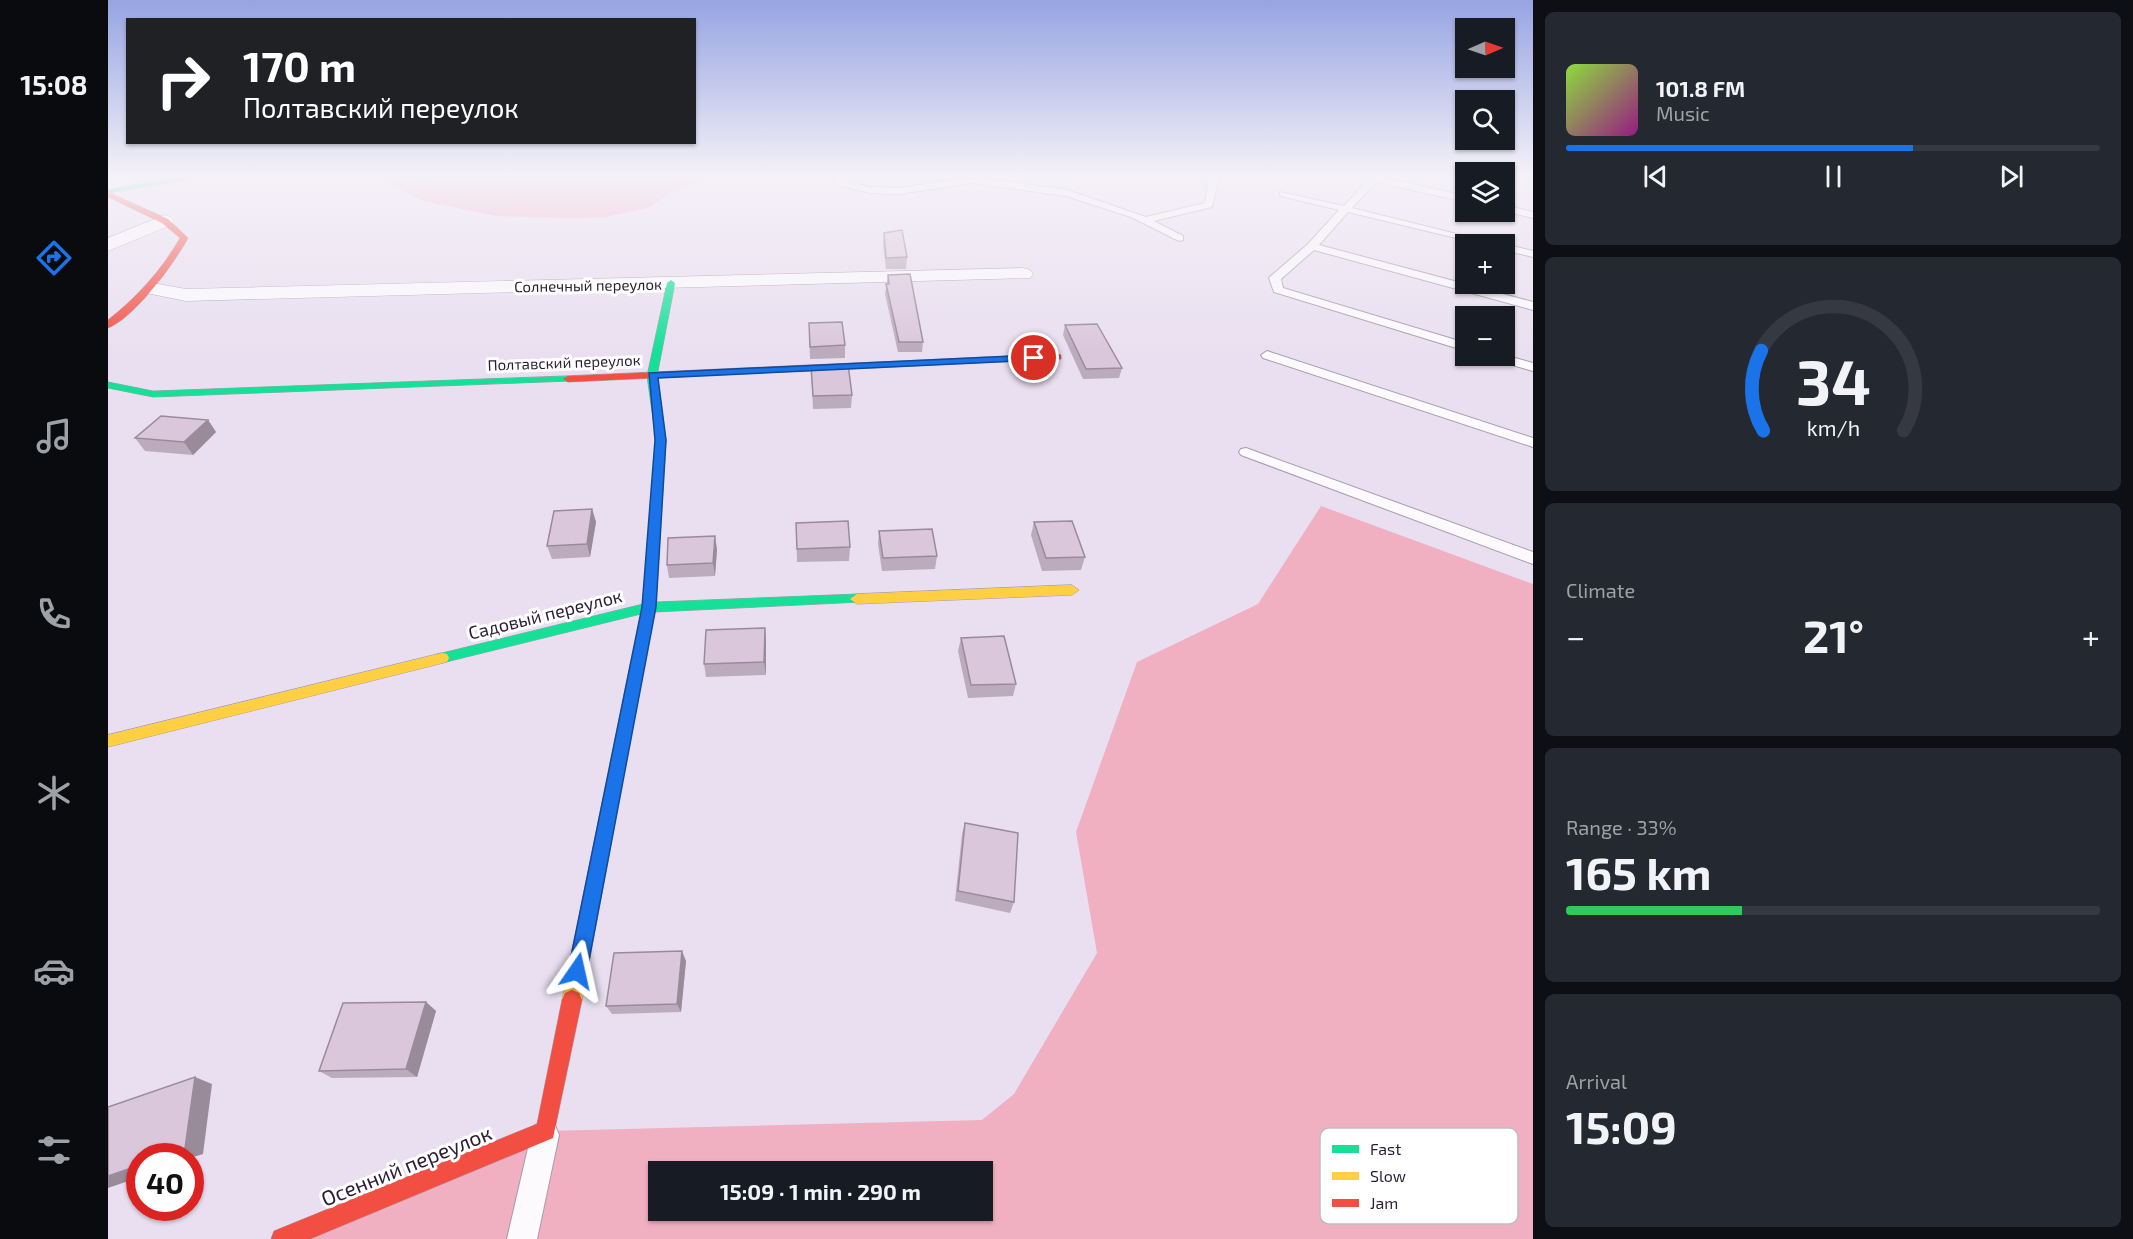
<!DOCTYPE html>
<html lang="en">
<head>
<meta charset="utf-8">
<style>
	body { margin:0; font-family:"Exo 2",sans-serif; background:#242831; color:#f1f3f6; height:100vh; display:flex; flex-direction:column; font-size:22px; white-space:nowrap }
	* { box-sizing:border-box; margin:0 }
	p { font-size:20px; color:#9ea1a6 }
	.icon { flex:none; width:33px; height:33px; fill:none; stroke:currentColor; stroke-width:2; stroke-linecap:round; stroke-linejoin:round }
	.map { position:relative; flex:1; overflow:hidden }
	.drawer { display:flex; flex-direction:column; gap:12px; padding:12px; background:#0d0f14; width:600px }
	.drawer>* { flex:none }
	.top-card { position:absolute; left:18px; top:18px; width:570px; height:126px; border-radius:0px; box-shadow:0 2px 4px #0004; background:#202124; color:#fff; overflow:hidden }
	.needle { width:39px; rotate:88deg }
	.fabs { position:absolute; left:1347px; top:18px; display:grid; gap:12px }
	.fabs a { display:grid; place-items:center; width:60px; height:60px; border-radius:0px; background:#171b24; box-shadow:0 2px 4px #0004; font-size:30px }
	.speed { position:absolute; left:18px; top:1143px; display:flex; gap:12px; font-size:30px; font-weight:700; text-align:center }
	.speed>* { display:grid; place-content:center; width:78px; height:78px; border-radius:50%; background:#171b24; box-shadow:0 2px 4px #0004; line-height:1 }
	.speed .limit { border:9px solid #d22; background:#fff; color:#111 }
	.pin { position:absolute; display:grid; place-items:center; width:51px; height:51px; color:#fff; margin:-26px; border:3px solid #fff; border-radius:50%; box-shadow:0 2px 6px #0007 }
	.me { position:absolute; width:66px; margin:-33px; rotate:11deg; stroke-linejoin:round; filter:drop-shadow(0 0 4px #0008) }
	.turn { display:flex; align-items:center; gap:21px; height:126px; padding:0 18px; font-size:27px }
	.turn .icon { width:78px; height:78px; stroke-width:2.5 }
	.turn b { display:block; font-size:42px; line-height:51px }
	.big { font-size:45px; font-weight:700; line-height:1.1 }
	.drawer .tile { flex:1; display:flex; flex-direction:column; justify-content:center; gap:9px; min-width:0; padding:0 21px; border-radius:9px; background:#242831 }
	.drawer .dial { align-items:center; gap:0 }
	.dial svg { height:156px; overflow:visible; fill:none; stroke:#363941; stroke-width:7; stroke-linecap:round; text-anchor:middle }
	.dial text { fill:#f1f3f6; stroke:none }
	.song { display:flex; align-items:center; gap:18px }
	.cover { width:72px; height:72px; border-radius:9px; background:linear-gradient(135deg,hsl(90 70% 55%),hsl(310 70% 35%)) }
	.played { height:6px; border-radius:3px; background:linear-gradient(90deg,#1a73e8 65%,#363941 65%) }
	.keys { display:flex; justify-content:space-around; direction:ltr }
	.heat { display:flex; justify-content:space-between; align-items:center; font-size:33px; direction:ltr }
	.charge { height:9px; border-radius:4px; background:linear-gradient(90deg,#34c759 33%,#363941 0) }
	.trip { position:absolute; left:540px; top:1161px; width:345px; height:60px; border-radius:0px; background:#171b24; box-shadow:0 2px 4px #0004; font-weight:700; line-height:60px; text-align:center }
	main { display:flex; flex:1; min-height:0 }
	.tab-bar { display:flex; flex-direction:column; width:108px; justify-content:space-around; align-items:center; background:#090b0e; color:#9ea1a6 }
	.tab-bar .icon { width:42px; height:42px }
	.tab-bar .selected { color:#1a73e8 }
	.tab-bar b { font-size:27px; color:#f1f3f6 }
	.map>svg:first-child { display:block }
	.forest { fill:#f1b0c1; fill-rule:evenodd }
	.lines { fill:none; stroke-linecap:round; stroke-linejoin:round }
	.lane-casing { stroke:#a59cac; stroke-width:2 }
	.street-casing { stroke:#a59cac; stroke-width:1 }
	.fast-casing { stroke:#a59cac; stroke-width:1 }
	.slow-casing { stroke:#a59cac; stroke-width:1 }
	.jam-casing { stroke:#a59cac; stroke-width:1 }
	.lane { fill:#fcfafd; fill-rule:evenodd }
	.street { fill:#fcfafd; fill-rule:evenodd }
	.fast { fill:#16e098; fill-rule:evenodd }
	.slow { fill:#ffcf43; fill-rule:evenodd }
	.jam { fill:#f24e42; fill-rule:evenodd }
	.wall { fill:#bcabbd }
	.shaded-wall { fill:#998b9a }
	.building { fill:#dbc7dc; stroke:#998b9a; stroke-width:1.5 }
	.route { fill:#1a73e8; stroke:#114b97; stroke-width:1.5 }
	.labels { text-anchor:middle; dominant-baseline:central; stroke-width:6; stroke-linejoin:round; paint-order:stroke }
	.far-street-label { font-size:15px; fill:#2a1e33; stroke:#fff }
	.street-label { font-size:18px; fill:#2a1e33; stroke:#fff }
	.near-street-label { font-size:21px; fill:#2a1e33; stroke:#fff }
	.key { fill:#fff; stroke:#bfbcc2; stroke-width:1.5 }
	.key-label { font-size:16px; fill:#2a1e33 }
</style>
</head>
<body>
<main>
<nav class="tab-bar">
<b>15:08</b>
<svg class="icon selected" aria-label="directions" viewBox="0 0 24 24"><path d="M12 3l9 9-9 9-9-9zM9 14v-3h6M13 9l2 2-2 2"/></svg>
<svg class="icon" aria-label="music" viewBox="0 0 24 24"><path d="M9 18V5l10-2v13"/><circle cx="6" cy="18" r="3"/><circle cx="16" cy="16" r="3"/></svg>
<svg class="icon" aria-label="phone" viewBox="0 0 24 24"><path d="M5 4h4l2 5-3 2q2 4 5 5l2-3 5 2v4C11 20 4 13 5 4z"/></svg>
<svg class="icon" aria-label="climate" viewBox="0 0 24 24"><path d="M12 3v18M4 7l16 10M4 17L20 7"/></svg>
<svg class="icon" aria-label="car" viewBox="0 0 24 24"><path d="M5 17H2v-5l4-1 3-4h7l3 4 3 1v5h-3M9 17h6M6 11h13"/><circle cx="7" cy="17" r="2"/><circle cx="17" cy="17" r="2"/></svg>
<svg class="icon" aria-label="filters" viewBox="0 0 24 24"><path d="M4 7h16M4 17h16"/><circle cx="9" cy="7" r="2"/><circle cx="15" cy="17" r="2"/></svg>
</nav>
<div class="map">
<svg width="1425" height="1239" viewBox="0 0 1425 1239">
	<rect width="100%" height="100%" fill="#e9dff0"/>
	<!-- forest -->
	<g class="forest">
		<polygon points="267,177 601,177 565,191 540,208 497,217 462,218 388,216 316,201"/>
		<path d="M1213,506L1425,584V1239H174L438,1131L874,1120L906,1094L989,953L968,832L1029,662L1150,604ZM550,1172H874V1210H550Z"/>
	</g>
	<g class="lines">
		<!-- lane casing -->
		<g class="lane-casing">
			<g id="lane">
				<polygon points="723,177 732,177 735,181 762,187 791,188 865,177 959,190 1038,217 1097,203 1101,177 1111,177 1104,207 1046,221 1075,236 1075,240 1071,241 1023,217 958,196 865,183 791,194 762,193 729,185"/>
				<polygon points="1256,177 1273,177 1358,196 1358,202 1268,182 1244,208 1389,244 1373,244 1240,212 1211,245 1425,302 1425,310 1206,250 1173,279 1175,288 1358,343 1358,351 1166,292 1161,278 1163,276 1200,244 1231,210 1172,196 1172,192 1236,206 1260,180"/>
				<polygon points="1417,177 1425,177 1425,181 1418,179"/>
				<polygon points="1396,205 1425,212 1425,218 1396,211"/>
				<polygon points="1393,244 1396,244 1425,251 1425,257 1396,250 1396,244"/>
				<polygon points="1159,351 1425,438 1425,447 1155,358 1153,355"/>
				<polygon points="1396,355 1425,363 1425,371 1383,359 1381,356"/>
				<polygon points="1138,448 1425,552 1425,564 1133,455 1131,452 1133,449"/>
				<polygon points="437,1121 447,1125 451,1135 429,1239 399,1239 423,1135 427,1125"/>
			</g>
		</g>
		<!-- street casing -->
		<g class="street-casing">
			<g id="street">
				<polygon points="8,177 29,177 0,194 0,182"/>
				<polygon points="57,215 63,217 66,221 63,225 0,251 0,238"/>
				<polygon points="915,268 922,270 925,274 922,278 78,301 38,293 35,289 38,285 45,283 78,289"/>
			</g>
		</g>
		<!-- fast casing -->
		<g class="fast-casing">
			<g id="fast">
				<polygon points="78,177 96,177 0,193 0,189"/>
				<polygon points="563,280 567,283 549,376 558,440 548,602 749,594 756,599 754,602 547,612 536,666 534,670 524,670 522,666 533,614 334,663 329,662 327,658 329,654 334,653 535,604 548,440 539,376 559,283"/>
				<polygon points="460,376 463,377 463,381 45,397 0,388 0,382 45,391"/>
			</g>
		</g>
		<!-- slow casing -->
		<g class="slow-casing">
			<g id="slow">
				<polygon points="964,585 971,590 964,595 749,604 742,599 749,594"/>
				<polygon points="334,653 339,654 341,658 339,662 0,747 0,735"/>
				<polygon points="529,660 534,662 536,666 474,1000 471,1007 464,1010 457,1007 454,1000 522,666 524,662"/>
			</g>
		</g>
		<!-- jam casing -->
		<g class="jam-casing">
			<g id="jam">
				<path d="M0,192L60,219L80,238C66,264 27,317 0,328V320C29,297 53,271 72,238L54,223L0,197Z"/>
				<polygon points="950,354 953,355 953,359 460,382 455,379 460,376"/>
				<polygon points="464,990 471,993 474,1000 445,1138 202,1239 163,1239 166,1231 429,1124 454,1000 457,993"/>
			</g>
		</g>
		<!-- lane -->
		<use href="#lane" class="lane"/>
		<!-- street -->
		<use href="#street" class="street"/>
		<!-- fast -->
		<use href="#fast" class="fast"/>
		<!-- slow -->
		<use href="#slow" class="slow"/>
		<!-- jam -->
		<use href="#jam" class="jam"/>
	</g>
	<!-- wall -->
	<g class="wall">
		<polygon points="776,233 799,257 798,269 778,269 775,244"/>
		<polygon points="780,275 815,342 814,352 790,352 777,294"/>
		<polygon points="701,323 737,345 737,358 702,359"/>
		<polygon points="957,325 1014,368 1011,378 975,379 955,335"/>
		<polygon points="703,366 744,395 743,408 705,409"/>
		<polygon points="100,420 108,432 85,455 37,451 27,438"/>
		<polygon points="484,509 488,522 482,557 444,559 439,546"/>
		<polygon points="926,522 977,557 973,570 934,571 923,535"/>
		<polygon points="688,523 742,547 741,561 689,562"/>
		<polygon points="771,531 829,556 827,569 774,571 770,544"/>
		<polygon points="609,549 607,576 561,578 559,565"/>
		<polygon points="657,628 658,641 658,675 598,677 596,664"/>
		<polygon points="853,638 908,684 905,696 860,698 850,651"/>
		<polygon points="857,823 906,902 902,913 847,901 854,834"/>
		<polygon points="578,961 573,1012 504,1014 498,1006"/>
		<polygon points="318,1002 328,1011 309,1077 224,1078 211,1071"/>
	</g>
	<!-- shaded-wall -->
	<g class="shaded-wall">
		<polygon points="100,420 108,432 85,455 76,442"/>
		<polygon points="484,509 488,522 482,557 479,544"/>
		<polygon points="607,536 609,549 607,576 605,563"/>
		<polygon points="657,628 658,641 658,675 656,662"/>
		<polygon points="574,951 578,961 573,1012 569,1004"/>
		<polygon points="318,1002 328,1011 309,1077 298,1069"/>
		<polygon points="87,1077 104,1084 95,1154 82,1158 82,1156 54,1156"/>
		<polygon points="32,1165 32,1177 0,1188 0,1176"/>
	</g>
	<!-- building -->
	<g class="building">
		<polygon points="794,230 799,257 778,258 776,233"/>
		<polygon points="802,274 815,342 791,342 778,284 781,284 780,275"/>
		<polygon points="734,322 737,345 702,347 701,323"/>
		<polygon points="989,324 1014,368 978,369 957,325"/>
		<polygon points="740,364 744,395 705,396 703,366"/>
		<polygon points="53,416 100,420 76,442 27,438"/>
		<polygon points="484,509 479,544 439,546 446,511"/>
		<polygon points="740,521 742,547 689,549 688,523"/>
		<polygon points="964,521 977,557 938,558 926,522"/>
		<polygon points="824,529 829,556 775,558 771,531"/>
		<polygon points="607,536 605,563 559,565 560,538"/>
		<polygon points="657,628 656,662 596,664 598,630"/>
		<polygon points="896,636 908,684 863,685 853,638"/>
		<polygon points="857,823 910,833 906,902 850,891"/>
		<polygon points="574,951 569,1004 498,1006 506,953"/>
		<polygon points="318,1002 298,1069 211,1071 235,1003"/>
		<polygon points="87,1077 77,1148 54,1156 32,1156 32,1165 0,1176 0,1107"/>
	</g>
	<!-- sky -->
	<linearGradient id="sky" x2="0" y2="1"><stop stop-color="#96a4e2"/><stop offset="0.5" stop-color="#f5f1f8"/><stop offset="1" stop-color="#f5f1f8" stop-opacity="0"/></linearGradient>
	<rect width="1425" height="351" fill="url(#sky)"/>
	<!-- route -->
	<polygon class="route" points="926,355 931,358 930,360 550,378 558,440 548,607 479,971 476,978 469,981 462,978 460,971 534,607 547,440 541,373"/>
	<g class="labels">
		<!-- far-street labels -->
		<g class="far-street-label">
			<text transform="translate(480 285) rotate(-1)">Солнечный переулок</text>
			<text transform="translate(456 362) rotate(-2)">Полтавский переулок</text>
		</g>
		<!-- street labels -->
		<g class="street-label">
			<text transform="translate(437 614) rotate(-14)">Садовый переулок</text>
		</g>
		<!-- near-street labels -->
		<g class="near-street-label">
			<text transform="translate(298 1165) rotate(-22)">Осенний переулок</text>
		</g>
	</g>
	<!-- legend -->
	<rect x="1212" y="1128" width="198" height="96" rx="9" class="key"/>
	<rect x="1224" y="1145" width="27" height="8" fill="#16e098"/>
	<rect x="1224" y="1172" width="27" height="8" fill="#ffcf43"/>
	<rect x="1224" y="1199" width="27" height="8" fill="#f24e42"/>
	<g class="key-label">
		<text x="1262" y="1155">Fast</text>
		<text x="1262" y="1182">Slow</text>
		<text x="1262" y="1209">Jam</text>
	</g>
</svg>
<div class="fabs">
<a><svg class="needle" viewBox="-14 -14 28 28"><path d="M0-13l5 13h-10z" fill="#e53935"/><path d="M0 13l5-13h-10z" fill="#9ea1a6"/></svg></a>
<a><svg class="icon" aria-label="search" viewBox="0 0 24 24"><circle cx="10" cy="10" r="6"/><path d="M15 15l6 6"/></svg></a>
<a><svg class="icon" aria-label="layers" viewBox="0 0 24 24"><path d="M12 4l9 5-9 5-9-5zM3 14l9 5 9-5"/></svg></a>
<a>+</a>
<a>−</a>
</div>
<div class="speed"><div class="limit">40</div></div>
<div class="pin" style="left:926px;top:358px;background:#d93025"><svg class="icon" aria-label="arrive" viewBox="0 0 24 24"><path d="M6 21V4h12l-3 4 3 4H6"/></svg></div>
<svg class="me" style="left:469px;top:971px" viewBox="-20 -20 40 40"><path d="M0-17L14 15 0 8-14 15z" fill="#1a73e8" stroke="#fff" stroke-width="4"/></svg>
<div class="trip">15:09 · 1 min · 290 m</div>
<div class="top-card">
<div class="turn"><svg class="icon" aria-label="right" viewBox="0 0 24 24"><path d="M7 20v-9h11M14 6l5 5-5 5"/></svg><div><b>170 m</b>Полтавский переулок</div></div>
</div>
</div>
<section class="drawer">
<div class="tile">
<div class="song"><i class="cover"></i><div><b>101.8 FM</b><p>Music</p></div></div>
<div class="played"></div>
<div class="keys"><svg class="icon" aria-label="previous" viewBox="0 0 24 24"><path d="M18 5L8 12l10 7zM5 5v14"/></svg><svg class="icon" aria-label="pause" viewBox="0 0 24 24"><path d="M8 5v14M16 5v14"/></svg><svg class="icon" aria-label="next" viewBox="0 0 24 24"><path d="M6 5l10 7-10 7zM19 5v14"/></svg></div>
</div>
<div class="tile dial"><svg viewBox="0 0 100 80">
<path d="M14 69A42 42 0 1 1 86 69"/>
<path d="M14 69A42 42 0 0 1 13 28" stroke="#1a73e8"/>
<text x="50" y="56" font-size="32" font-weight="700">34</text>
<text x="50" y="72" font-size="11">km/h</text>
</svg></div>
<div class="tile"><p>Climate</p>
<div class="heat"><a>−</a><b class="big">21°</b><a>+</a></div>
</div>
<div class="tile"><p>Range · 33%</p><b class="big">165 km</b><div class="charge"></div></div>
<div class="tile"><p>Arrival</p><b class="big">15:09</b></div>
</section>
</main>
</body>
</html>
